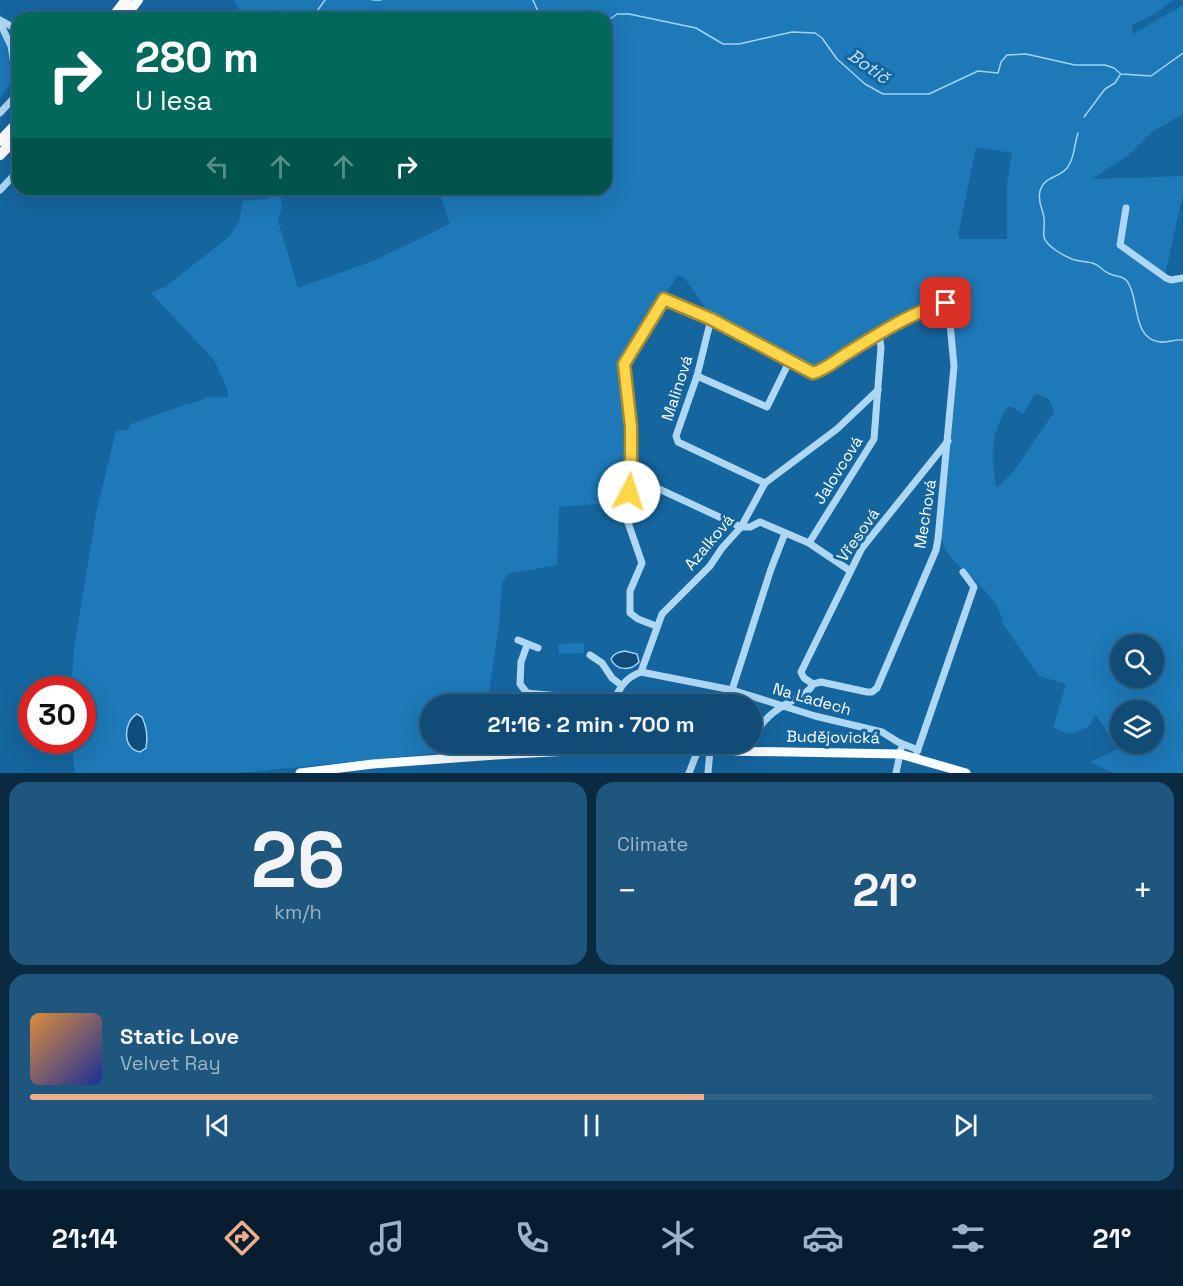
<!DOCTYPE html>
<html lang="en">
<head>
<meta charset="utf-8">
<style>
	body { margin:0; font-family:"Space Grotesk",sans-serif; background:#1e567e; color:#f1f3f6; height:100vh; display:flex; flex-direction:column; font-size:22px; white-space:nowrap }
	* { box-sizing:border-box; margin:0 }
	p { font-size:20px; color:#9cb4c5 }
	.icon { flex:none; width:33px; height:33px; fill:none; stroke:currentColor; stroke-width:2; stroke-linecap:round; stroke-linejoin:round }
	.map { position:relative; height:773px; overflow:hidden }
	.panel { display:flex; flex-direction:column; gap:9px; padding:9px; background:#092a41; flex:1 }
	.panel>* { flex:none }
	.guide { position:absolute; left:12px; top:12px; width:600px; height:183px; border-radius:18px; box-shadow:0 6px 24px #0002,0 0 0 2px #306388; background:#00695c; color:#fff; overflow:hidden }
	.controls { position:absolute; left:1110px; top:634px; display:grid; gap:12px }
	.controls a { display:grid; place-items:center; width:54px; height:54px; border-radius:50%; background:#104c76; box-shadow:0 6px 24px #0002,0 0 0 2px #306388; font-size:30px }
	.speed { position:absolute; left:18px; top:676px; display:flex; gap:12px; font-size:30px; font-weight:700; text-align:center }
	.speed>* { display:grid; place-content:center; width:78px; height:78px; border-radius:50%; background:#104c76; box-shadow:0 6px 24px #0002,0 0 0 2px #306388; line-height:1 }
	.speed .limit { border:9px solid #d22; background:#fff; color:#111 }
	.pin { position:absolute; display:grid; place-items:center; width:51px; height:51px; color:#fff; margin:-26px; border-radius:12px; box-shadow:0 3px 9px #0006 }
	.me { position:absolute; width:66px; margin:-33px; rotate:5deg; stroke-linejoin:round; filter:drop-shadow(0 0 4px #0008) }
	.turn { display:flex; align-items:center; gap:21px; height:126px; padding:0 24px; font-size:27px }
	.turn .icon { width:78px; height:78px; stroke-width:2.5 }
	.turn b { display:block; font-size:42px; line-height:51px }
	.lanes { display:flex; align-items:center; height:57px; padding:0 24px; background:#0003; justify-content:center; gap:30px; direction:ltr }
	.lanes .off { opacity:.35 }
	.big { font-size:45px; font-weight:700; line-height:1.1 }
	.panel .tile { flex:1; display:flex; flex-direction:column; justify-content:center; gap:9px; min-width:0; padding:0 21px; border-radius:18px; background:#1e567e }
	.panel .dial { align-items:center; gap:0 }
	.dial b { font-size:78px; line-height:1 }
	.song { display:flex; align-items:center; gap:18px }
	.cover { width:72px; height:72px; border-radius:9px; background:linear-gradient(135deg,hsl(30 70% 55%),hsl(230 70% 35%)) }
	.played { height:6px; border-radius:3px; background:linear-gradient(90deg,#eead8d 60%,#306388 60%) }
	.keys { display:flex; justify-content:space-around; direction:ltr }
	.heat { display:flex; justify-content:space-between; align-items:center; font-size:33px; direction:ltr }
	.panel .tiles { flex:1; display:grid; gap:9px; grid-template-columns:1fr 1fr }
	.tile:last-child { grid-column:span 2 }
	.trip { position:absolute; left:420px; top:694px; width:342px; height:60px; border-radius:30px; background:#104c76; box-shadow:0 6px 24px #0002,0 0 0 2px #306388; font-weight:700; line-height:60px; text-align:center }
	.menu { display:flex; height:96px; justify-content:space-around; align-items:center; background:#061e2f; color:#9cb4c5 }
	.menu .icon { width:42px; height:42px }
	.menu .current { color:#eead8d }
	.menu b { font-size:27px; color:#f1f3f6 }
	.map>svg:first-child { display:block }
	.green { fill:#1d79b8; fill-rule:evenodd }
	.water { fill:#0e4c7b; stroke:#a0d4f6; stroke-width:1.5 }
	.lines { fill:none; stroke-linecap:round; stroke-linejoin:round }
	.stream { stroke:#a0d4f6; stroke-width:1.5 }
	.minor { stroke:#add7f3; stroke-width:7 }
	.major { stroke:#f9fcff; stroke-width:9 }
	.highway { stroke:#fff; stroke-width:10 }
	.route-casing { stroke:#a68a30; stroke-width:15 }
	.route { stroke:#ffd54a; stroke-width:10 }
	.labels { text-anchor:middle; dominant-baseline:central; stroke-width:6; stroke-linejoin:round; paint-order:stroke }
	.street-label { font-size:16px; fill:#fff; stroke:#15659e }
	.water-label { font-size:18px; font-style:italic; fill:#bae0f9; stroke:#15659e }
</style>
</head>
<body>
<div class="map">
<svg width="1183" height="773" viewBox="0 0 1183 773">
	<rect width="100%" height="100%" fill="#15659e"/>
	<!-- green -->
	<g class="green">
		<path d="M234,0H1173L1156,13L1132,25L1133,34L1183,5V114L1152,132L1129,155L1092,179L1183,176V194L1165,275L1183,280V773H1114L1090,762L1118,749L1096,715L1088,727L1071,734L1053,728L1066,684L1039,676L1003,624C1000,596 965,575 949,555C945,550 943,543 941,537L957,366L949,295L880,331L815,369L709,313L684,277L677,276L622,363L624,502L559,507L557,565L508,574L502,582L499,625L487,705H430V744H481L480,749L238,773H75L71,741H82V690H71L74,648L96,513L116,431L128,430L131,424L184,405L203,400L205,397H228V391L214,360L151,293L165,287L230,236L239,221L243,201L268,199L271,191L269,189L280,195L282,207L278,221L298,288L375,260L450,224L438,189H606V18H287L283,8L277,18H242ZM976,147L1012,153L1007,184V239H961L958,236ZM1037,394L1049,399L1054,412L1014,471L998,487L996,486C991,458 991,430 1008,407H1012L1023,414L1033,397ZM1120,645H1154V678H1120ZM1120,711H1154V744H1120Z"/>
		<polygon points="0,28 6,39 12,81 0,99"/>
		<polygon points="584,643 584,653 559,654 558,644"/>
	</g>
	<!-- water -->
	<g class="water">
		<path d="M625,651L637,654L639,662C631,671 616,671 611,659C614,653 619,652 625,651Z"/>
		<path d="M137,714L142,717C147,727 148,736 146,748L140,752C122,749 123,722 137,714Z"/>
	</g>
	<g class="lines">
		<!-- stream -->
		<g class="stream">
			<polyline points="373,0 381,0"/>
			<polyline points="533,0 539,14 538,18"/>
			<polyline points="312,18 325,0"/>
			<polyline points="606,22 617,14 629,14 696,28 723,44 739,44 792,32 815,33 822,38 837,59 865,84 883,94 929,94 978,71 998,73 1001,62 1007,55 1026,54 1075,65 1105,65 1114,68 1121,74 1151,76 1183,53"/>
			<polyline points="1084,117 1105,89 1115,83 1120,75"/>
			<path d="M1078,133C1074,145 1075,158 1067,168C1058,179 1045,175 1040,191C1037,202 1043,208 1044,218C1045,224 1043,231 1044,237C1046,246 1064,256 1072,259C1079,262 1088,261 1095,264C1100,266 1104,272 1110,274C1116,277 1122,275 1127,281C1140,297 1131,339 1160,342C1168,343 1175,339 1183,340"/>
		</g>
		<!-- minor -->
		<g class="minor">
			<polyline points="0,20 18,30"/>
			<polyline points="0,23 11,46 18,90 12,100 0,113"/>
			<polyline points="0,190 18,171"/>
			<polyline points="1126,208 1120,245 1166,278 1171,280 1183,278"/>
			<polyline points="711,319 697,376 676,436 678,442 765,483"/>
			<polyline points="697,376 767,407 790,360"/>
			<polyline points="631,476 741,527 750,527 760,522 809,543 849,570"/>
			<polyline points="809,543 874,439 881,347 879,335"/>
			<path d="M656,626L638,619L630,613V591L642,563L625,514L631,478V427L624,364L664,299L711,319L813,373C826,369 835,361 846,354C873,337 917,308 948,302L954,366L938,539L936,550L877,688L872,692H867L821,682L813,684"/>
			<polyline points="518,640 538,648"/>
			<polyline points="527,645 521,662 520,684 527,693 592,699 611,705"/>
			<polyline points="590,655 602,663 612,678 621,685"/>
			<polyline points="641,672 662,614 710,566 722,548 741,527 765,483 837,429 878,390"/>
			<polyline points="813,684 804,678 801,672 862,548 948,441"/>
			<polyline points="732,690 771,569 785,533"/>
			<path d="M612,705C619,689 624,678 641,672L732,690L815,716L882,732L898,742L918,750"/>
			<path d="M752,741C759,725 768,715 783,706C793,699 807,696 813,684"/>
			<polyline points="917,752 974,587 963,572"/>
			<polyline points="689,773 698,750"/>
			<polyline points="708,773 710,750"/>
			<polyline points="896,773 901,749"/>
		</g>
		<!-- major -->
		<polyline class="major" points="300,773 373,764 496,755 610,749 900,754 966,773"/>
		<!-- highway -->
		<g class="highway">
			<polyline points="112,18 126,0"/>
			<polyline points="124,18 138,0"/>
			<polyline points="0,141 18,122"/>
			<polyline points="0,155 18,136"/>
		</g>
	</g>
	<g class="lines">
		<!-- route casing -->
		<g class="route-casing">
			<path id="route" d="M629,492L631,478V427L624,364L664,299L711,319L813,373C826,369 835,361 846,354C873,337 915,310 946,303"/>
		</g>
		<!-- route -->
		<use href="#route" class="route"/>
	</g>
	<g class="labels">
		<!-- street labels -->
		<g class="street-label">
			<text transform="translate(677 388) rotate(-72)">Malinová</text>
			<text transform="translate(838 470) rotate(-58)">Jalovcová</text>
			<text transform="translate(925 514) rotate(-81)">Mechová</text>
			<text transform="translate(858 535) rotate(-55)">Vřesová</text>
			<text transform="translate(709 542) rotate(-50)">Azalková</text>
			<text transform="translate(812 699) rotate(16)">Na Ladech</text>
			<text transform="translate(833 737) rotate(1)">Budějovická</text>
		</g>
		<!-- water labels -->
		<g class="water-label">
			<text transform="translate(869 66) rotate(35)">Botič</text>
		</g>
	</g>
</svg>
<div class="controls">
<a><svg class="icon" aria-label="search" viewBox="0 0 24 24"><circle cx="10" cy="10" r="6"/><path d="M15 15l6 6"/></svg></a>
<a><svg class="icon" aria-label="layers" viewBox="0 0 24 24"><path d="M12 4l9 5-9 5-9-5zM3 14l9 5 9-5"/></svg></a>
</div>
<div class="speed"><div class="limit">30</div></div>
<div class="pin" style="left:946px;top:303px;background:#d93025"><svg class="icon" aria-label="arrive" viewBox="0 0 24 24"><path d="M6 21V4h12l-3 4 3 4H6"/></svg></div>
<svg class="me" style="left:629px;top:492px" viewBox="-20 -20 40 40"><circle r="19" fill="#fff"/><path d="M0-13L10 11 0 6-10 11z" fill="#ffd54a"/></svg>
<div class="trip">21:16 · 2 min · 700 m</div>
<div class="guide">
<div class="turn"><svg class="icon" aria-label="right" viewBox="0 0 24 24"><path d="M7 20v-9h11M14 6l5 5-5 5"/></svg><div><b>280 m</b>U lesa</div></div>
<div class="lanes"><svg class="icon off" aria-label="left" viewBox="0 0 24 24"><path d="M17 20v-9H6M10 6l-5 5 5 5"/></svg><svg class="icon off" aria-label="ahead" viewBox="0 0 24 24"><path d="M12 20V5M6 11l6-6 6 6"/></svg><svg class="icon off" aria-label="ahead" viewBox="0 0 24 24"><path d="M12 20V5M6 11l6-6 6 6"/></svg><svg class="icon" aria-label="right" viewBox="0 0 24 24"><path d="M7 20v-9h11M14 6l5 5-5 5"/></svg></div>
</div>
</div>
<section class="panel">
<div class="tiles">
<div class="tile dial"><b>26</b><p>km/h</p></div>
<div class="tile"><p>Climate</p>
<div class="heat"><a>−</a><b class="big">21°</b><a>+</a></div>
</div>
<div class="tile">
<div class="song"><i class="cover"></i><div><b>Static Love</b><p>Velvet Ray</p></div></div>
<div class="played"></div>
<div class="keys"><svg class="icon" aria-label="previous" viewBox="0 0 24 24"><path d="M18 5L8 12l10 7zM5 5v14"/></svg><svg class="icon" aria-label="pause" viewBox="0 0 24 24"><path d="M8 5v14M16 5v14"/></svg><svg class="icon" aria-label="next" viewBox="0 0 24 24"><path d="M6 5l10 7-10 7zM19 5v14"/></svg></div>
</div>
</div>
</section>
<nav class="menu">
<b>21:14</b>
<svg class="icon current" aria-label="directions" viewBox="0 0 24 24"><path d="M12 3l9 9-9 9-9-9zM9 14v-3h6M13 9l2 2-2 2"/></svg>
<svg class="icon" aria-label="music" viewBox="0 0 24 24"><path d="M9 18V5l10-2v13"/><circle cx="6" cy="18" r="3"/><circle cx="16" cy="16" r="3"/></svg>
<svg class="icon" aria-label="phone" viewBox="0 0 24 24"><path d="M5 4h4l2 5-3 2q2 4 5 5l2-3 5 2v4C11 20 4 13 5 4z"/></svg>
<svg class="icon" aria-label="climate" viewBox="0 0 24 24"><path d="M12 3v18M4 7l16 10M4 17L20 7"/></svg>
<svg class="icon" aria-label="car" viewBox="0 0 24 24"><path d="M5 17H2v-5l4-1 3-4h7l3 4 3 1v5h-3M9 17h6M6 11h13"/><circle cx="7" cy="17" r="2"/><circle cx="17" cy="17" r="2"/></svg>
<svg class="icon" aria-label="filters" viewBox="0 0 24 24"><path d="M4 7h16M4 17h16"/><circle cx="9" cy="7" r="2"/><circle cx="15" cy="17" r="2"/></svg>
<b>21°</b>
</nav>
</body>
</html>
